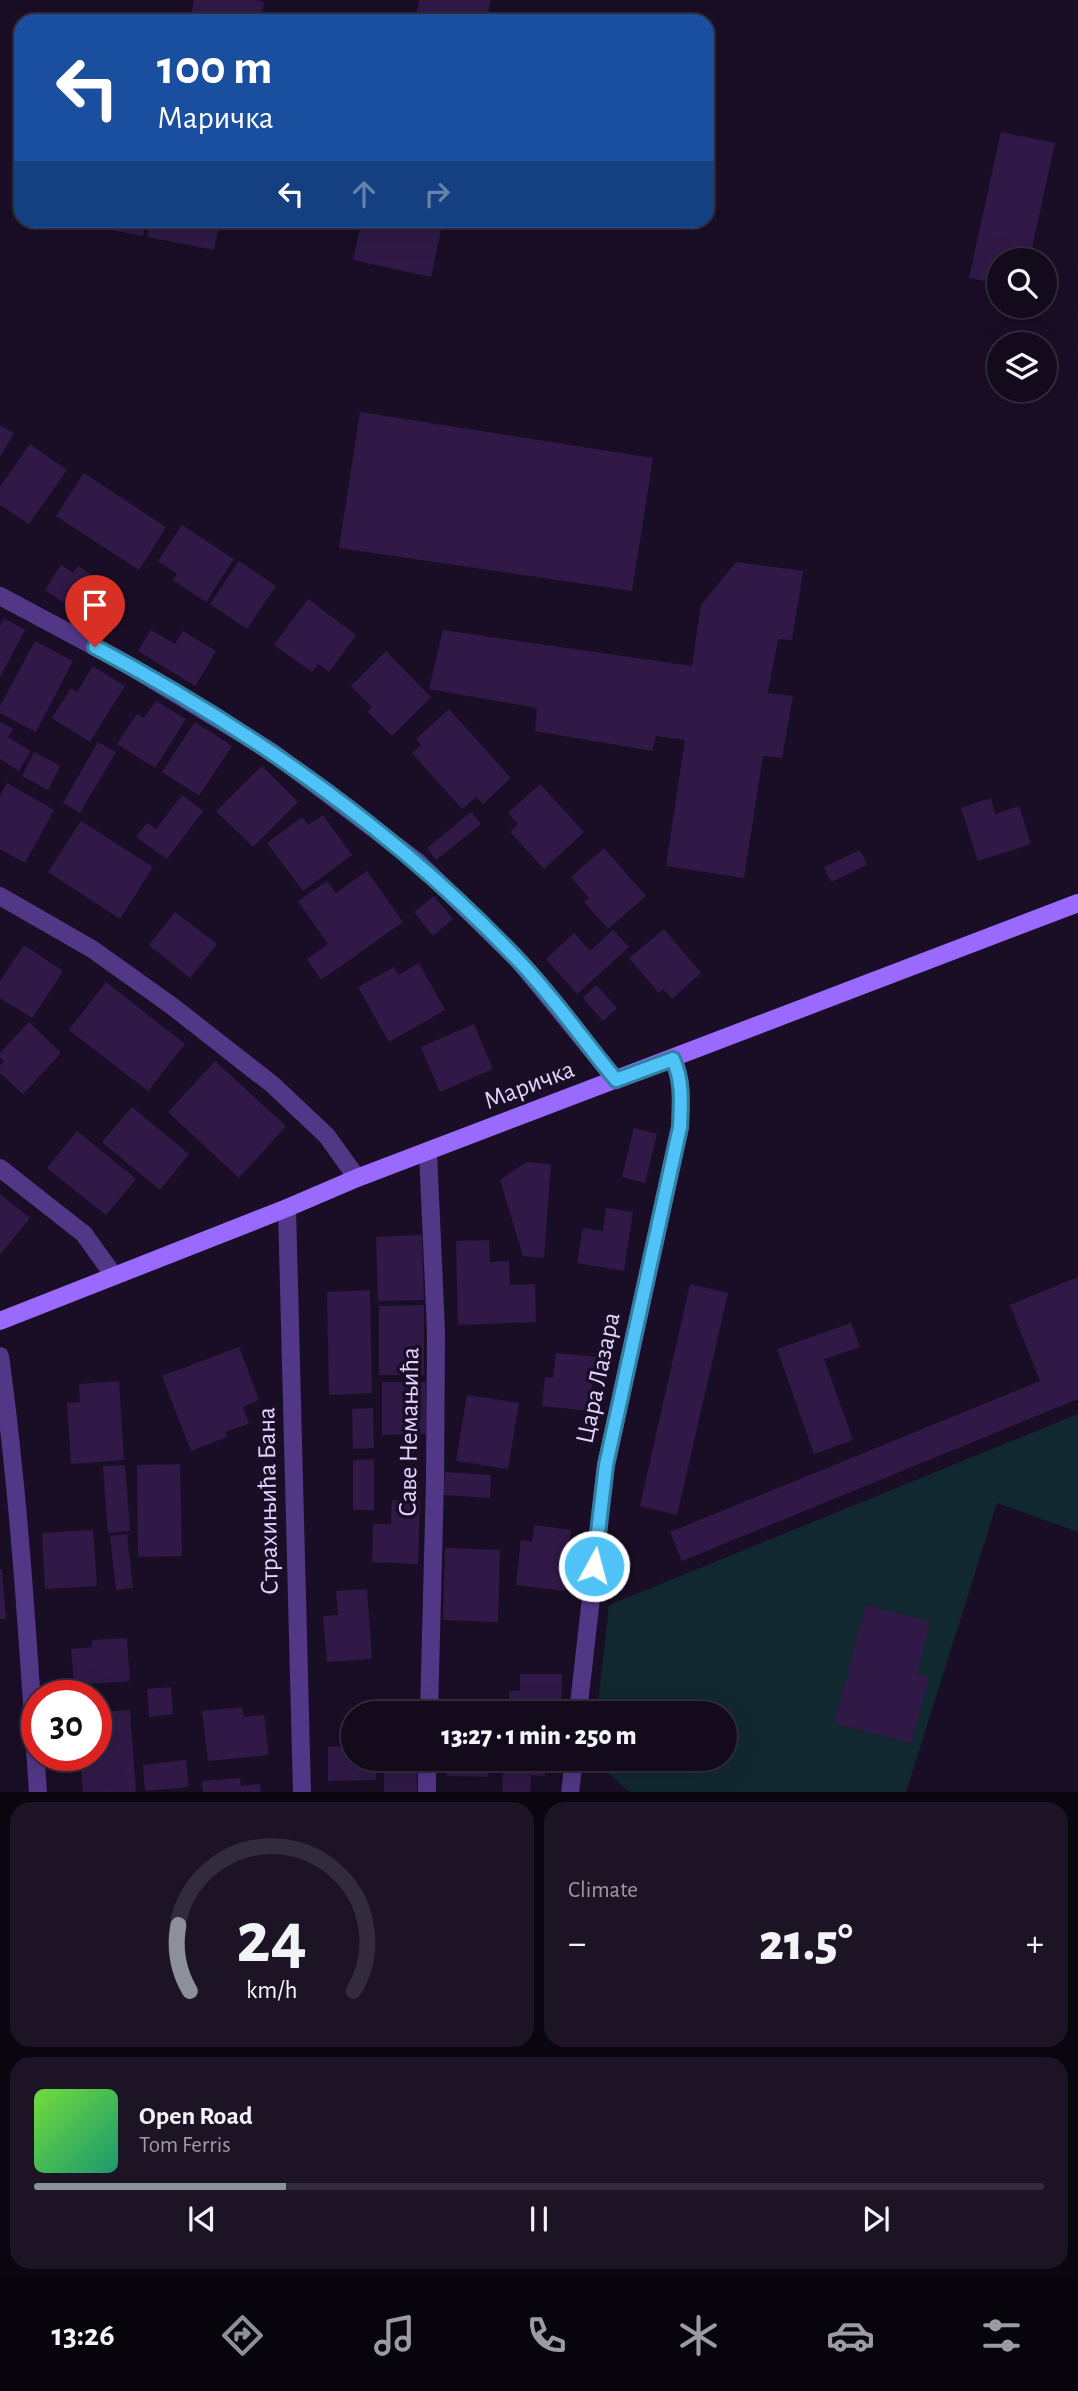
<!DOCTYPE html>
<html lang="en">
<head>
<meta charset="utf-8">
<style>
	body { margin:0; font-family:"Alegreya Sans",sans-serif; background:#1c1325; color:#f1f3f6; height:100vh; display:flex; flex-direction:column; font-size:26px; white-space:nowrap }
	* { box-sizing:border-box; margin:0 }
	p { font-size:23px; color:#9d9aa3 }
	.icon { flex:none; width:38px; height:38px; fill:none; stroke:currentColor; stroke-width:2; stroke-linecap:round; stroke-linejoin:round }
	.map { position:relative; height:1792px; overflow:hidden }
	.drawer { display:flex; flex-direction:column; gap:10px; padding:10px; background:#0a060f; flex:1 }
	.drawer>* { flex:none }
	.banner { position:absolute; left:14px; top:14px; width:700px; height:214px; border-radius:21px; box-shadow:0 7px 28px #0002,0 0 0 2px #322b3b; background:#1a4fa0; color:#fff; overflow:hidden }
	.tools { position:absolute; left:987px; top:248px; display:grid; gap:14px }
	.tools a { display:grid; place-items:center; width:70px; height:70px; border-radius:50%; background:#130a1c; box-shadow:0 7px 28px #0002,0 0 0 2px #322b3b; font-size:35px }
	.speed { position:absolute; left:21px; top:1680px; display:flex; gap:14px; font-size:35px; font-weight:700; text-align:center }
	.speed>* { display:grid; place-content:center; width:91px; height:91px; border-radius:50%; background:#130a1c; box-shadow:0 7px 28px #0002,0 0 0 2px #322b3b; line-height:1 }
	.speed .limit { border:10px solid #d22; background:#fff; color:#111 }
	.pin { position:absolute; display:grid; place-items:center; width:60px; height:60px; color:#fff; margin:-72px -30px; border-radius:50% 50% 50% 0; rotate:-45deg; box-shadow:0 0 7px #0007 }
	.pin .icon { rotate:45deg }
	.me { position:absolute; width:77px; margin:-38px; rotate:7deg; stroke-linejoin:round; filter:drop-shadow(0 0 5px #0008) }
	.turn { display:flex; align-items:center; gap:24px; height:147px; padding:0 28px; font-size:32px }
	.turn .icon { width:91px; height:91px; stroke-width:2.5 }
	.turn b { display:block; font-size:49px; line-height:60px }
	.lanes { display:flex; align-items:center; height:66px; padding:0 28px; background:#0003; justify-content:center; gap:35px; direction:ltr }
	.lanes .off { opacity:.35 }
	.big { font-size:52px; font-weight:800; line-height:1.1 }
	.drawer .widget { flex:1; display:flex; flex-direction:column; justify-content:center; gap:10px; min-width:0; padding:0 24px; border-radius:21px; background:#1c1325 }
	.drawer .dial { align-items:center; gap:0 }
	.dial svg { height:182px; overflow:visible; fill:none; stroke:#322b3b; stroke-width:7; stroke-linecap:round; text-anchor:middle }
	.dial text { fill:#f1f3f6; stroke:none }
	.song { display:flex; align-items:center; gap:21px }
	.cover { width:84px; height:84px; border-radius:10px; background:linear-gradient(135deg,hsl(100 70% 55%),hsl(160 70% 35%)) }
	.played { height:7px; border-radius:4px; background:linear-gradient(90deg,#8c9099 25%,#322b3b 25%) }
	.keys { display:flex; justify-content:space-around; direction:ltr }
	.heat { display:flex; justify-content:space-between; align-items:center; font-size:38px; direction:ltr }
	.drawer .tiles { flex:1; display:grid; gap:10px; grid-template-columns:1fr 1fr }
	.widget:last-child { grid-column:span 2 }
	.trip { position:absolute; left:341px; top:1701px; width:396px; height:70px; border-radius:35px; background:#130a1c; box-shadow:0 7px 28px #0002,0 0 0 2px #322b3b; font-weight:800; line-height:70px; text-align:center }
	.dock { display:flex; height:112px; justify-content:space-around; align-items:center; background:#08040b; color:#9d9aa3 }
	.dock .icon { width:49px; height:49px }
	.dock .selected { color:#8c9099 }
	.dock b { font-size:32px; color:#f1f3f6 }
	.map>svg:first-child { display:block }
	.green { fill:#112830 }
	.building { fill:#301947 }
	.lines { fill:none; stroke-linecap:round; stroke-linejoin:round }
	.street { stroke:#523787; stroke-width:18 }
	.secondary { stroke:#9a6aff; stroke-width:18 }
	.route-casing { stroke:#337fa1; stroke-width:18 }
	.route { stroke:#4fc3f7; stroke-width:12 }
	.labels { text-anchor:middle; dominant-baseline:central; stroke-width:7; stroke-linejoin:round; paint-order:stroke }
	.street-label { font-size:26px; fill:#e5d3ff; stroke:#190e26 }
</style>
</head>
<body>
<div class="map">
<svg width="1078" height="1793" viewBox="0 0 1078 1793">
	<rect width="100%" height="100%" fill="#190e26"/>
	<!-- green -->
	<polygon class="green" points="1078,1414 1078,1532 997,1503 906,1792 632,1792 628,1791 603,1768 600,1759 724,1759 724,1713 597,1713 609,1605"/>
	<!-- building -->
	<g class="building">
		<polygon points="194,0 256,0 264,2 261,21 190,21"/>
		<polygon points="419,0 491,0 486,21 415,21"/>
		<polygon points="1001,132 1055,143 1029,261 999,261 999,284 969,278"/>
		<polygon points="91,220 146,220 143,236 90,226"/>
		<polygon points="150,220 220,220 214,250 147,237"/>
		<polygon points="362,220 443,220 431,277 353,260"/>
		<polygon points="360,412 653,458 632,591 339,548"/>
		<polygon points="0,425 14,433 0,457"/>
		<polygon points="30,444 67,470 29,524 0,505 0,487"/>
		<polygon points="84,473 166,527 139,570 56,516"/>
		<polygon points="182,525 234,559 206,602 173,580 177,574 158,561"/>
		<polygon points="239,561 276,586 247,629 210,604"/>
		<polygon points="736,562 803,571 792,640 778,639 768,693 793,696 782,758 763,756 744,878 666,866 685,740 656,736 652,751 535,731 537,708 429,689 443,630 692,666 701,605"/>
		<polygon points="61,565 73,573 78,566 96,578 75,610 45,590"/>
		<polygon points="308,599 356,635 329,672 318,664 312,672 274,645"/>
		<polygon points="4,618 25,630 0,677 0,626"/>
		<polygon points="151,630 175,644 183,631 216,651 195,686 138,651"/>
		<polygon points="35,641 73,661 36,732 0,713 0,706"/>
		<polygon points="386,651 431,697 392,736 367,711 372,707 351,686"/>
		<polygon points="93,666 125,686 90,742 52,718 71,688 77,692"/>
		<polygon points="156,701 186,719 155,768 117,744 137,714 144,718"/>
		<polygon points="449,709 511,778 483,804 476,797 462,809 412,753 421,745 416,739"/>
		<polygon points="0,721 13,729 8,737 31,751 19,771 0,759"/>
		<polygon points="195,722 232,746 199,796 162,772"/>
		<polygon points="98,742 116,752 80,813 63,803"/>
		<polygon points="34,752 60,766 48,790 22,776"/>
		<polygon points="262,766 298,802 253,847 216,811"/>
		<polygon points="7,783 54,810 25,863 0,849 0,796"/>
		<polygon points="540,784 584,832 544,869 510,832 518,824 508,813"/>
		<polygon points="182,795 203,811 167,859 136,837 147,823 156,829"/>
		<polygon points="991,798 995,814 1019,806 1031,844 978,861 961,808"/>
		<polygon points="471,812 481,824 436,860 427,848"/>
		<polygon points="323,815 352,855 303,891 267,843 302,817 308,825"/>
		<polygon points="81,821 153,867 120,919 48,872"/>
		<polygon points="604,848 646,896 608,929 584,902 589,898 571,877"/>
		<polygon points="860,850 867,865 831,882 824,867"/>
		<polygon points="367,871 403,922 321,980 307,959 328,944 298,901 327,881 336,893"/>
		<polygon points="434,896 453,919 433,936 414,912"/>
		<polygon points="175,912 217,944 190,978 149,945"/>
		<polygon points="664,929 701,973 672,999 663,989 659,993 629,958"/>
		<polygon points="613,930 629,947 577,994 546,959 574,933 590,951"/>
		<polygon points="24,945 63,971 32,1018 0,998 0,981"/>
		<polygon points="419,963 445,1010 389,1042 358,987 394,967 398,975"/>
		<polygon points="106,982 185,1044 148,1091 69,1030"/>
		<polygon points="596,985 617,1008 603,1021 583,998"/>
		<polygon points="29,1022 61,1053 23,1094 0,1073 0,1066 4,1061 0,1058 0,1053"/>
		<polygon points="474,1024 493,1069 440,1092 421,1047"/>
		<polygon points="215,1061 286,1126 239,1178 168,1112"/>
		<polygon points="132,1107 189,1154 160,1190 102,1142"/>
		<polygon points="634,1128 657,1134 645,1183 622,1177"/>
		<polygon points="77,1131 136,1179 106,1215 47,1168"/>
		<polygon points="526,1162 551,1164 544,1258 523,1256 500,1180"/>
		<polygon points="0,1194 30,1218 0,1255"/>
		<polygon points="606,1208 633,1212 624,1271 577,1263 583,1228 603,1231"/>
		<polygon points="422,1235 424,1300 378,1301 376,1237"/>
		<polygon points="489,1240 490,1262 509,1261 510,1285 535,1284 536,1322 458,1325 456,1241"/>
		<polygon points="1078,1277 1078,1399 682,1561 670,1532 1040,1381 1010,1305"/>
		<polygon points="690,1284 728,1293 677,1515 640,1506"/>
		<polygon points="370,1290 372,1393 329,1395 327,1292"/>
		<polygon points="424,1305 424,1375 379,1375 379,1306"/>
		<polygon points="851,1323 860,1347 824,1359 853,1440 814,1454 777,1349"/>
		<polygon points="239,1347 259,1400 243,1407 249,1424 225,1432 227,1437 191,1451 162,1376"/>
		<polygon points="556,1353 596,1357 589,1411 542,1406 545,1377 553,1378"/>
		<polygon points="119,1381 124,1460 71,1464 67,1403 80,1402 79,1384"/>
		<polygon points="382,1382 426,1382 426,1434 382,1435"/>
		<polygon points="467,1395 519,1403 508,1469 456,1461"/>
		<polygon points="373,1408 374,1448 353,1449 352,1409"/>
		<polygon points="374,1459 374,1510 353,1510 353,1460"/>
		<polygon points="180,1464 182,1556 138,1557 137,1465"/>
		<polygon points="125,1465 130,1531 108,1533 103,1466"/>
		<polygon points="445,1472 491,1475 490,1498 443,1495"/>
		<polygon points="392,1500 420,1500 418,1564 372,1562 373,1524 391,1524"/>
		<polygon points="534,1525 571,1530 565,1591 516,1585 521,1540 532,1542"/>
		<polygon points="93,1530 97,1586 45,1589 42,1533"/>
		<polygon points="127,1534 133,1588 116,1590 110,1536"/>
		<polygon points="445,1548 500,1550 498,1622 443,1620"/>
		<polygon points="0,1569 2,1569 6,1619 0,1619"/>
		<polygon points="367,1589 372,1659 327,1662 323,1616 338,1615 336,1591"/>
		<polygon points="866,1605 930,1622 917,1674 929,1677 911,1743 834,1723"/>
		<polygon points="127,1638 130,1681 74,1685 71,1649 92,1647 92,1640"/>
		<polygon points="520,1674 562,1674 561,1713 509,1713 509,1691 520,1691"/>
		<polygon points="171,1687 173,1714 149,1717 147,1689"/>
		<polygon points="448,1702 490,1703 489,1713 448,1713"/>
		<polygon points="242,1707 244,1717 264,1715 269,1755 208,1761 202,1711"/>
		<polygon points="130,1710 136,1793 83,1793 80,1755 96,1755 96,1712"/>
		<polygon points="328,1747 354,1747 354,1759 376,1759 376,1780 328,1781"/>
		<rect x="384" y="1759" width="33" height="34"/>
		<polygon points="447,1759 489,1759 488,1777 446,1776"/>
		<polygon points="504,1759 546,1759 545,1776 531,1775 530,1793 502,1793"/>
		<polygon points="186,1760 189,1787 145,1791 143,1765"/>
		<polygon points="240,1778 241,1786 260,1784 261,1793 203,1793 202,1781"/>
	</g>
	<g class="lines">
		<!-- street -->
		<g class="street">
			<polyline points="0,596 118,659 272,752 418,862 520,962 616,1080"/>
			<polyline points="0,896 92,949 172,1006 273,1085 327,1136 357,1178"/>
			<polyline points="428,1152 436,1331 435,1480 429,1713"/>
			<polyline points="0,1168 84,1234 114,1276"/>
			<polyline points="287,1208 302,1793"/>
			<path d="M0,1356C20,1501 28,1647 38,1793"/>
			<path d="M578,1713L606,1465L680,1127C681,1103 683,1081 673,1059"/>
			<polyline points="427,1793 427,1759"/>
			<polyline points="570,1793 574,1759"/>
		</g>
		<!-- secondary -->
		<polyline class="secondary" points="0,1321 287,1208 357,1178 1078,903"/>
	</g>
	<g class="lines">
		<!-- route casing -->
		<g class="route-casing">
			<path id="route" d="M95,647C250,729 398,833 519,961C554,998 584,1041 616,1080L673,1059C683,1081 681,1103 680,1127L606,1465L594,1566"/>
		</g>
		<!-- route -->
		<use href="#route" class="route"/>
	</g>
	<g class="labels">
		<!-- street labels -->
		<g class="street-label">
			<text transform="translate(529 1085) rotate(-21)">Маричка</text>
			<text transform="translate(598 1378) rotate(-78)">Цара Лазара</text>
			<text transform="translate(409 1432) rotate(-89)">Саве Немањића</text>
			<text transform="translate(268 1501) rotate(-91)">Страхињића Бана</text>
		</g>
	</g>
</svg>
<div class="tools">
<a><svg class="icon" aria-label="search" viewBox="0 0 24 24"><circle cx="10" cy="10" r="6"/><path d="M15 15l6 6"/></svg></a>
<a><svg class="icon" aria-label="layers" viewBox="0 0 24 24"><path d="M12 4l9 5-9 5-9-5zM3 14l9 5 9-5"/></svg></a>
</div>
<div class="speed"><div class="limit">30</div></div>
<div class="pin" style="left:95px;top:647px;background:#d93025"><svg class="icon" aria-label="arrive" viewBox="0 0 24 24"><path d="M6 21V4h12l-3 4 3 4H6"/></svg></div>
<svg class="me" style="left:594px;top:1566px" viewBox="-20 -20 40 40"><circle r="17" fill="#4fc3f7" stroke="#fff" stroke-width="3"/><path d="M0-11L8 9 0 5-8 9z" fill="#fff"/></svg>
<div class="trip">13:27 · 1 min · 250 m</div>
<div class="banner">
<div class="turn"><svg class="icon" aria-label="left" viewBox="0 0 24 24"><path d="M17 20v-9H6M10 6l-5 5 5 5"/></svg><div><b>100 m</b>Маричка</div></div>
<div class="lanes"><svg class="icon" aria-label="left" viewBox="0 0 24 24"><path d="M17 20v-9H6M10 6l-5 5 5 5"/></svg><svg class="icon off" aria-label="ahead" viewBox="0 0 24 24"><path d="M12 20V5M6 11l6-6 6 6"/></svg><svg class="icon off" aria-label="right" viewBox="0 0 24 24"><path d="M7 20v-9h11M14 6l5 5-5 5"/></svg></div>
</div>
</div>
<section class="drawer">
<div class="tiles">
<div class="widget dial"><svg viewBox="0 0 100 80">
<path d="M14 69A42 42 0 1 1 86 69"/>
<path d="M14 69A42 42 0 0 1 9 40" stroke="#8c9099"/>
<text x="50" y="56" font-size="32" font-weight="700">24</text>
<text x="50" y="72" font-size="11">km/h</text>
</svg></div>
<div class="widget"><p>Climate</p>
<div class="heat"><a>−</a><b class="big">21.5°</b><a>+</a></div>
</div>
<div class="widget">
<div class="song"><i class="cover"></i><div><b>Open Road</b><p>Tom Ferris</p></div></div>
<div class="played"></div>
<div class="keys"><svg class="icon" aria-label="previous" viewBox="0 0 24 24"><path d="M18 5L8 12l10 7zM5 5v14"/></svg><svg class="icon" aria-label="pause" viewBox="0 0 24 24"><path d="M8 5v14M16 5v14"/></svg><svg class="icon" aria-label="next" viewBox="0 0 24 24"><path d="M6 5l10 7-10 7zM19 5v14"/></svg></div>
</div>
</div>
</section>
<nav class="dock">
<b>13:26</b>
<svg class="icon selected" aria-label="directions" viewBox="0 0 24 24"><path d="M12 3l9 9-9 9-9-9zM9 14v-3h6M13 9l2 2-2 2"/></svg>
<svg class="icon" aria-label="music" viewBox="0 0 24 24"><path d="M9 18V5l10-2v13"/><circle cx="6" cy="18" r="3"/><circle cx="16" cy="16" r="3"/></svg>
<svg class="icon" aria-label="phone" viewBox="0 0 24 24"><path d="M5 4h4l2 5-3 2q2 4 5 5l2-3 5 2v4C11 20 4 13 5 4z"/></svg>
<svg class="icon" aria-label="climate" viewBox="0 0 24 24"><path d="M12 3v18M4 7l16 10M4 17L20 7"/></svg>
<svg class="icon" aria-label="car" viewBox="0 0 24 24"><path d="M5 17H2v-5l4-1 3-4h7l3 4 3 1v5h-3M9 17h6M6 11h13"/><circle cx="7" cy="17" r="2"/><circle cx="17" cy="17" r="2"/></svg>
<svg class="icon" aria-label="filters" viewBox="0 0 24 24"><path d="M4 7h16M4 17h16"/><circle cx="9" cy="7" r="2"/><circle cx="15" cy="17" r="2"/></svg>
</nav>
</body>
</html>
